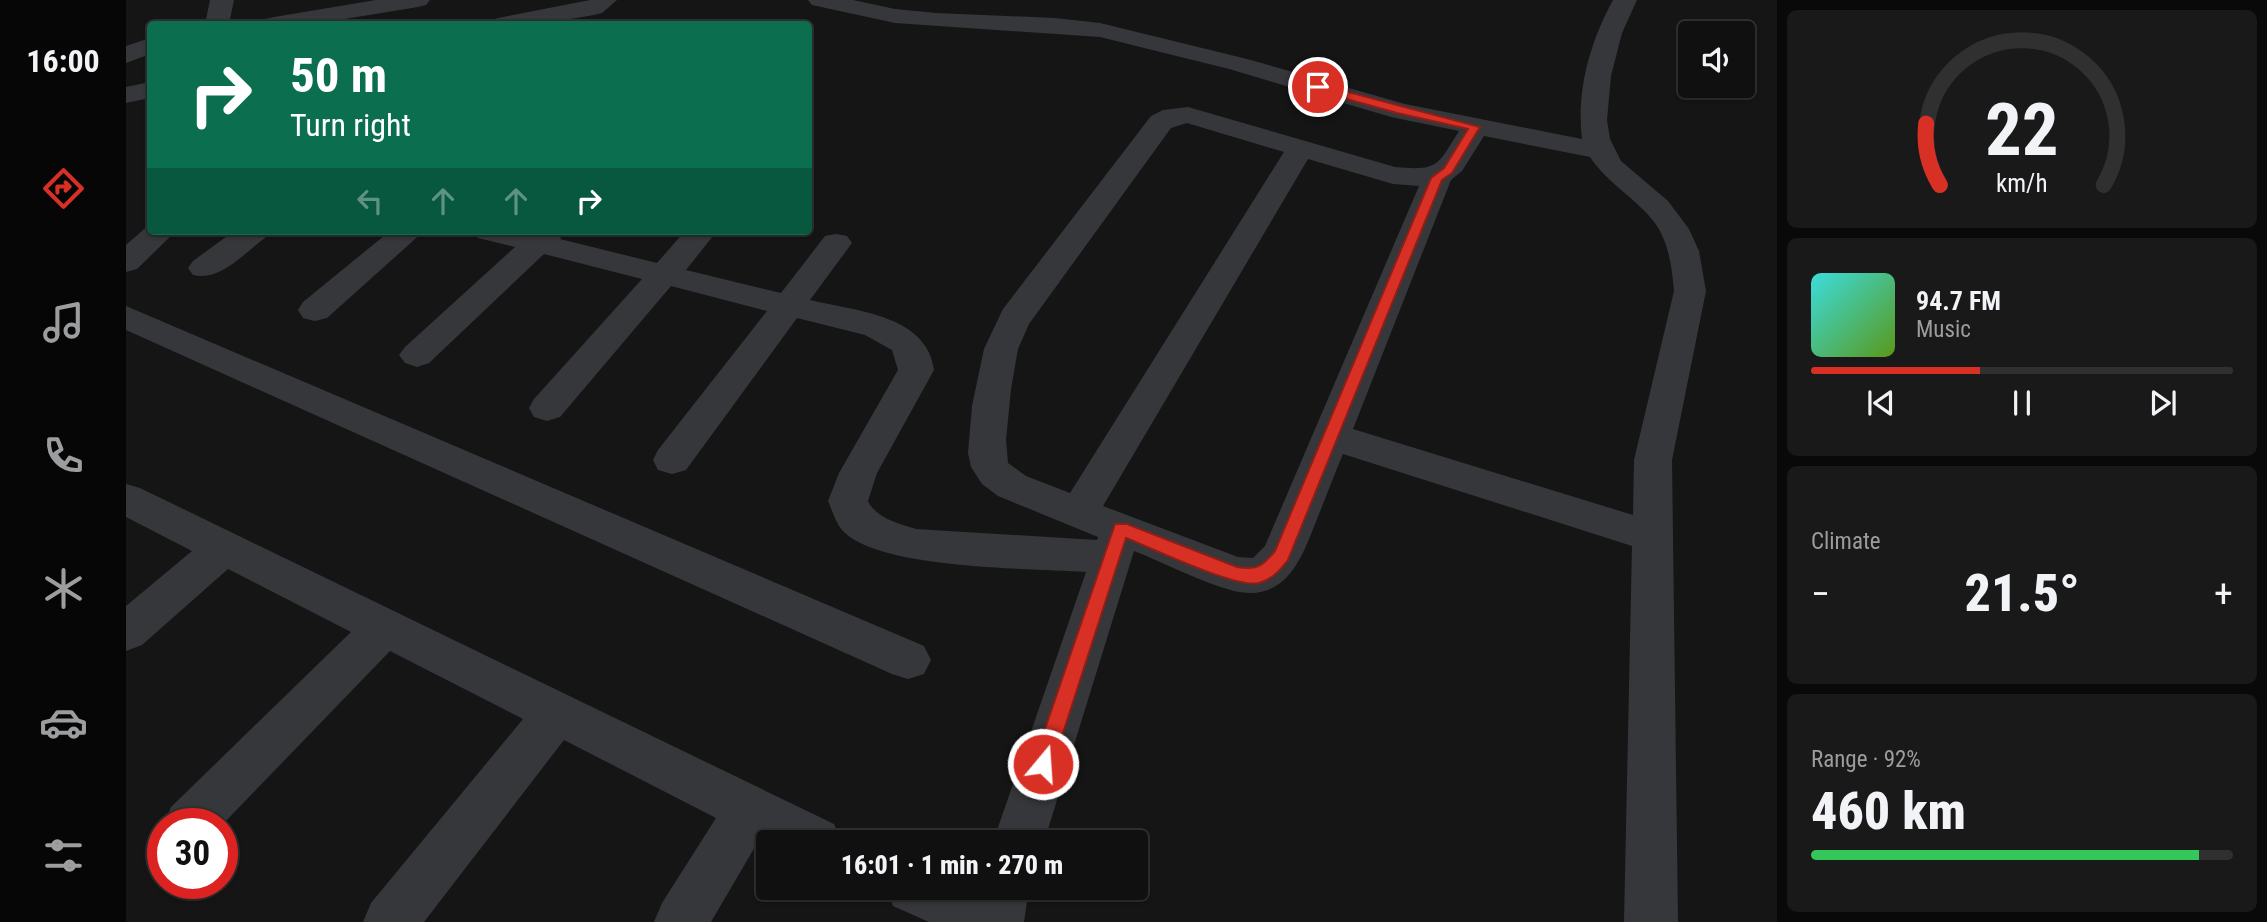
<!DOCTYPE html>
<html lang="en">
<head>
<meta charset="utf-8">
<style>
	body { margin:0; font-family:"Roboto Condensed",sans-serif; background:#191919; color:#f1f3f6; height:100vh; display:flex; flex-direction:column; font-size:26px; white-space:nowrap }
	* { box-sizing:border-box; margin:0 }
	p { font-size:23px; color:#9c9d9f }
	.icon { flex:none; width:38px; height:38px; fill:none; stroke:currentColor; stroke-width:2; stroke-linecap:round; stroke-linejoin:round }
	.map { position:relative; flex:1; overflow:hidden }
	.drawer { display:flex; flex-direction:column; gap:10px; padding:10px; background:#090909; width:490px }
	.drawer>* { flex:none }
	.top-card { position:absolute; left:21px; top:21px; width:665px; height:214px; border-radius:7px; box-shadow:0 2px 5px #0004,0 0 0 2px #303030; background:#0b6e4f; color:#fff; overflow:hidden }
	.tools { position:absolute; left:1552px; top:21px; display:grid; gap:14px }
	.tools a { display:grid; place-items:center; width:77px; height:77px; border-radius:7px; background:#101010; box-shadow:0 2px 5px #0004,0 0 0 2px #303030; font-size:35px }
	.speed { position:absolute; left:21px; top:808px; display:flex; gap:14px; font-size:35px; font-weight:700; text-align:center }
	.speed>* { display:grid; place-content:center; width:91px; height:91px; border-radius:50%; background:#101010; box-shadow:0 2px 5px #0004,0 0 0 2px #303030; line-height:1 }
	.speed .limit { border:10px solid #d22; background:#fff; color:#111 }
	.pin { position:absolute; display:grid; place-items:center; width:60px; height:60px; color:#fff; margin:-30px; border:4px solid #fff; border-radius:50%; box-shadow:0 2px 7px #0007 }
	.me { position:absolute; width:77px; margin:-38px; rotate:18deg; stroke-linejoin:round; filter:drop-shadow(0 0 5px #0008) }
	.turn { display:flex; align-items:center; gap:24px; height:147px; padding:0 28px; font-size:32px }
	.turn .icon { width:91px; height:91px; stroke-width:2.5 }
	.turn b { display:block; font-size:49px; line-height:60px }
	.lanes { display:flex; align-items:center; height:66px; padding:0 28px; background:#0003; justify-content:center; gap:35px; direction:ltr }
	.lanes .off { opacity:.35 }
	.big { font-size:52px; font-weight:800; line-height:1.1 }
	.drawer .widget { flex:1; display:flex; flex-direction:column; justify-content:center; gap:10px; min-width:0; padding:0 24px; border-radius:10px; background:#191919 }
	.drawer .dial { align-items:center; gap:0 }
	.dial svg { height:182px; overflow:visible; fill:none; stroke:#303030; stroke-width:7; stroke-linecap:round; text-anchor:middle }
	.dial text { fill:#f1f3f6; stroke:none }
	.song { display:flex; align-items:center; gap:21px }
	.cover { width:84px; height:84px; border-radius:10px; background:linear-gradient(135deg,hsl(180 70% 55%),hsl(90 70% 35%)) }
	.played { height:7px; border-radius:4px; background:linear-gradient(90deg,#d93025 40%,#303030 40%) }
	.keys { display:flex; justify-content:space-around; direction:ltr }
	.heat { display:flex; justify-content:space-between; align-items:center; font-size:38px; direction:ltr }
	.charge { height:10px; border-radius:5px; background:linear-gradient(90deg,#34c759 92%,#303030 0) }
	.trip { position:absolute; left:630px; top:830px; width:392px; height:70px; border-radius:7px; background:#101010; box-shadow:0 2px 5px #0004,0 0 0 2px #303030; font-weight:800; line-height:70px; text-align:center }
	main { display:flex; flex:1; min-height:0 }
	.tabs { display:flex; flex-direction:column; width:126px; justify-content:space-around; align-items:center; background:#060606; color:#9c9d9f }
	.tabs .icon { width:49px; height:49px }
	.tabs .active { color:#d93025 }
	.tabs b { font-size:32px; color:#f1f3f6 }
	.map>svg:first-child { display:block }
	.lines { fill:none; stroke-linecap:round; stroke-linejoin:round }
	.minor { fill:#36373a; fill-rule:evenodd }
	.route { fill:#d93025; stroke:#8d1f18; stroke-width:2 }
</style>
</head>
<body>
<main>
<nav class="tabs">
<b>16:00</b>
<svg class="icon active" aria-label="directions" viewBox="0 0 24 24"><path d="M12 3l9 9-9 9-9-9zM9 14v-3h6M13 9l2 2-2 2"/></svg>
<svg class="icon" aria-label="music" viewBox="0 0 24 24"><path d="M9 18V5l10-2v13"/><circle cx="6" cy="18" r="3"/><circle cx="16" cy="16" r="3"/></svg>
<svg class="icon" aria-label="phone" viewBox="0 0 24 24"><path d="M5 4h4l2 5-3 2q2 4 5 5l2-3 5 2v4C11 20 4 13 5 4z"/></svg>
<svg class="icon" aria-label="climate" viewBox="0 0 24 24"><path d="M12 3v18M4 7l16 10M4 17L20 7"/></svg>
<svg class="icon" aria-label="car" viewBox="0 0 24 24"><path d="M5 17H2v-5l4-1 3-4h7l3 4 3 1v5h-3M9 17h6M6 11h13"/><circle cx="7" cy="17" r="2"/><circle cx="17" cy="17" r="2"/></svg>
<svg class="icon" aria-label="filters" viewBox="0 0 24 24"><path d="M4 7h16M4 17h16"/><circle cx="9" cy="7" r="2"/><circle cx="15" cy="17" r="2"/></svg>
</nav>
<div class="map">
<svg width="1651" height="922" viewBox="0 0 1651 922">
	<rect width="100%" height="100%" fill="#151516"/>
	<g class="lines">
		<!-- minor -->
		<g class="minor">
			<polygon points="84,0 108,0 103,24 79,24"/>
			<polygon points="250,0 304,0 300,5 292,7 188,24 136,24 139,19 148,17"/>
			<polygon points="464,0 491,0 476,13 468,15 415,24 365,24 368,19 377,17"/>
			<path d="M682,0H727L769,9L810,13L929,18L974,23L1121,59L1279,104L1456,139C1450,91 1464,42 1487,0H1511L1496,33L1485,76L1481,120L1484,139L1495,161L1542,201L1563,229L1573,251L1580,291L1546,460L1552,922H1498L1506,546L1217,454C1208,475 1200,497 1191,519C1176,557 1161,603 1108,591C1074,582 1041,564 1008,551L918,842H867L960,572C906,568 752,570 716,530C710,523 706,510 702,501L713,473L772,370L766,350L739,335L671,318L560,470L546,474L532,470L527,460L532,450L641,311L545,286L434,417L421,421L408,417L403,408L408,399L516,279L418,254L303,363L291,367L279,363L273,355L279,347L389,247L352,238L348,231H440L434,239L531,263L559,231H591L560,270L655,293L699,236L710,234L721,236L726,243L684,300C728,311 801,314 808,370L751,473L742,501C750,518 773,524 790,529L971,540L972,537L872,496L856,484L845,467L842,453L846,406L858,349L877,309L1025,116L1037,110L1062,107L1269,167C1313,171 1311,166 1333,131L1265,117L1103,69L974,37L769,23L686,5ZM1061,123L1158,152L944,493L900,476L882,463L880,440L885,389L892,349L903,324L1045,128ZM1358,136L1464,157C1482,184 1510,198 1529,223C1543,243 1546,268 1548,291L1508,460L1507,515L1227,429L1325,180L1336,171ZM1182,159L1267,184L1293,186L1139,546L1127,558L1112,557L977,506Z"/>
			<polygon points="24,38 24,54 0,63 0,46"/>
			<polygon points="24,82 24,98 0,103 0,87"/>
			<polygon points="24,224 24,231 50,231 11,269 0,272 0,245"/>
			<path d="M108,231H143L139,238C118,253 94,282 67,275L62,268L67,261Z"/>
			<polygon points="264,231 298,231 201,318 189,321 177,318 172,310 177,302"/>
			<polygon points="0,306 798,646 805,660 798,674 782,679 766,674 0,330"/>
			<polygon points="0,484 14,488 708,824 715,842 642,842 642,844 633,840 585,922 528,922 536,903 590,818 438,740 298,922 237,922 245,903 397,719 264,651 96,825 38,824 45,807 225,632 102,569 16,645 0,651 0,606 66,551 0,517"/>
			<polygon points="760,887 903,887 898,922 803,922 767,906"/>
		</g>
	</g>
	<!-- route -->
	<path class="route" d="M1192,84L1354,127L1326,173L1316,180L1162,560C1154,570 1147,579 1133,583C1111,589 1025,548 1000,538L927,764L924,771L917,773L910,771L907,764L989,524H1001L1111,567C1131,570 1136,567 1149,551L1305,178L1318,168L1342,129L1271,113L1188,90V85Z"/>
</svg>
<div class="tools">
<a><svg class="icon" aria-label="sound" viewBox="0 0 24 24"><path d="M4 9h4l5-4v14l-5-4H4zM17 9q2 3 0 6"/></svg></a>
</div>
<div class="speed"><div class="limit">30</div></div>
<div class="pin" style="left:1192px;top:87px;background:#d93025"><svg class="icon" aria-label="arrive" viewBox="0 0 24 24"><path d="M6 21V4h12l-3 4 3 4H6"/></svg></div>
<svg class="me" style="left:917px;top:764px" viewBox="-20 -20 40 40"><circle r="17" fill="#d93025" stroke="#fff" stroke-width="3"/><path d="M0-11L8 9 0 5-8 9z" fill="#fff"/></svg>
<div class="trip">16:01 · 1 min · 270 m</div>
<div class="top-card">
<div class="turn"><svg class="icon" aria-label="right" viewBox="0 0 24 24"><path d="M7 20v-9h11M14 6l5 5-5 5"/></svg><div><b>50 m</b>Turn right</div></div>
<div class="lanes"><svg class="icon off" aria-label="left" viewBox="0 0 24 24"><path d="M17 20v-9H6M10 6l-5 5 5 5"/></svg><svg class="icon off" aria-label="ahead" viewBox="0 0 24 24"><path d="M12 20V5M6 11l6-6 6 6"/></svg><svg class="icon off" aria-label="ahead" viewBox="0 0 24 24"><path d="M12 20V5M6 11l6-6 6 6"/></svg><svg class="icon" aria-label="right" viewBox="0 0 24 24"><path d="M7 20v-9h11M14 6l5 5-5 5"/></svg></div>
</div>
</div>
<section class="drawer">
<div class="widget dial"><svg viewBox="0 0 100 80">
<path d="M14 69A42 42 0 1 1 86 69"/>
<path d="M14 69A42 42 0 0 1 8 42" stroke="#d93025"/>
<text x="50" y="56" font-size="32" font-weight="700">22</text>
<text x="50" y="72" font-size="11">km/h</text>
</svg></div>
<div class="widget">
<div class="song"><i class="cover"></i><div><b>94.7 FM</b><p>Music</p></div></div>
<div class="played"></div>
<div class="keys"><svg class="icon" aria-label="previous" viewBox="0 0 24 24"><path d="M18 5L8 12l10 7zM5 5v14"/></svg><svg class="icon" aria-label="pause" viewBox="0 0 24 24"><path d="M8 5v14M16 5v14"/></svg><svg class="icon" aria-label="next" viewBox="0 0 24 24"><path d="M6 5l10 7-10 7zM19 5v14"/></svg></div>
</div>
<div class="widget"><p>Climate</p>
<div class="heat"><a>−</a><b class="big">21.5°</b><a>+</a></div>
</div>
<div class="widget"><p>Range · 92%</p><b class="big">460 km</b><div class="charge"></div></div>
</section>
</main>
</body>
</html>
